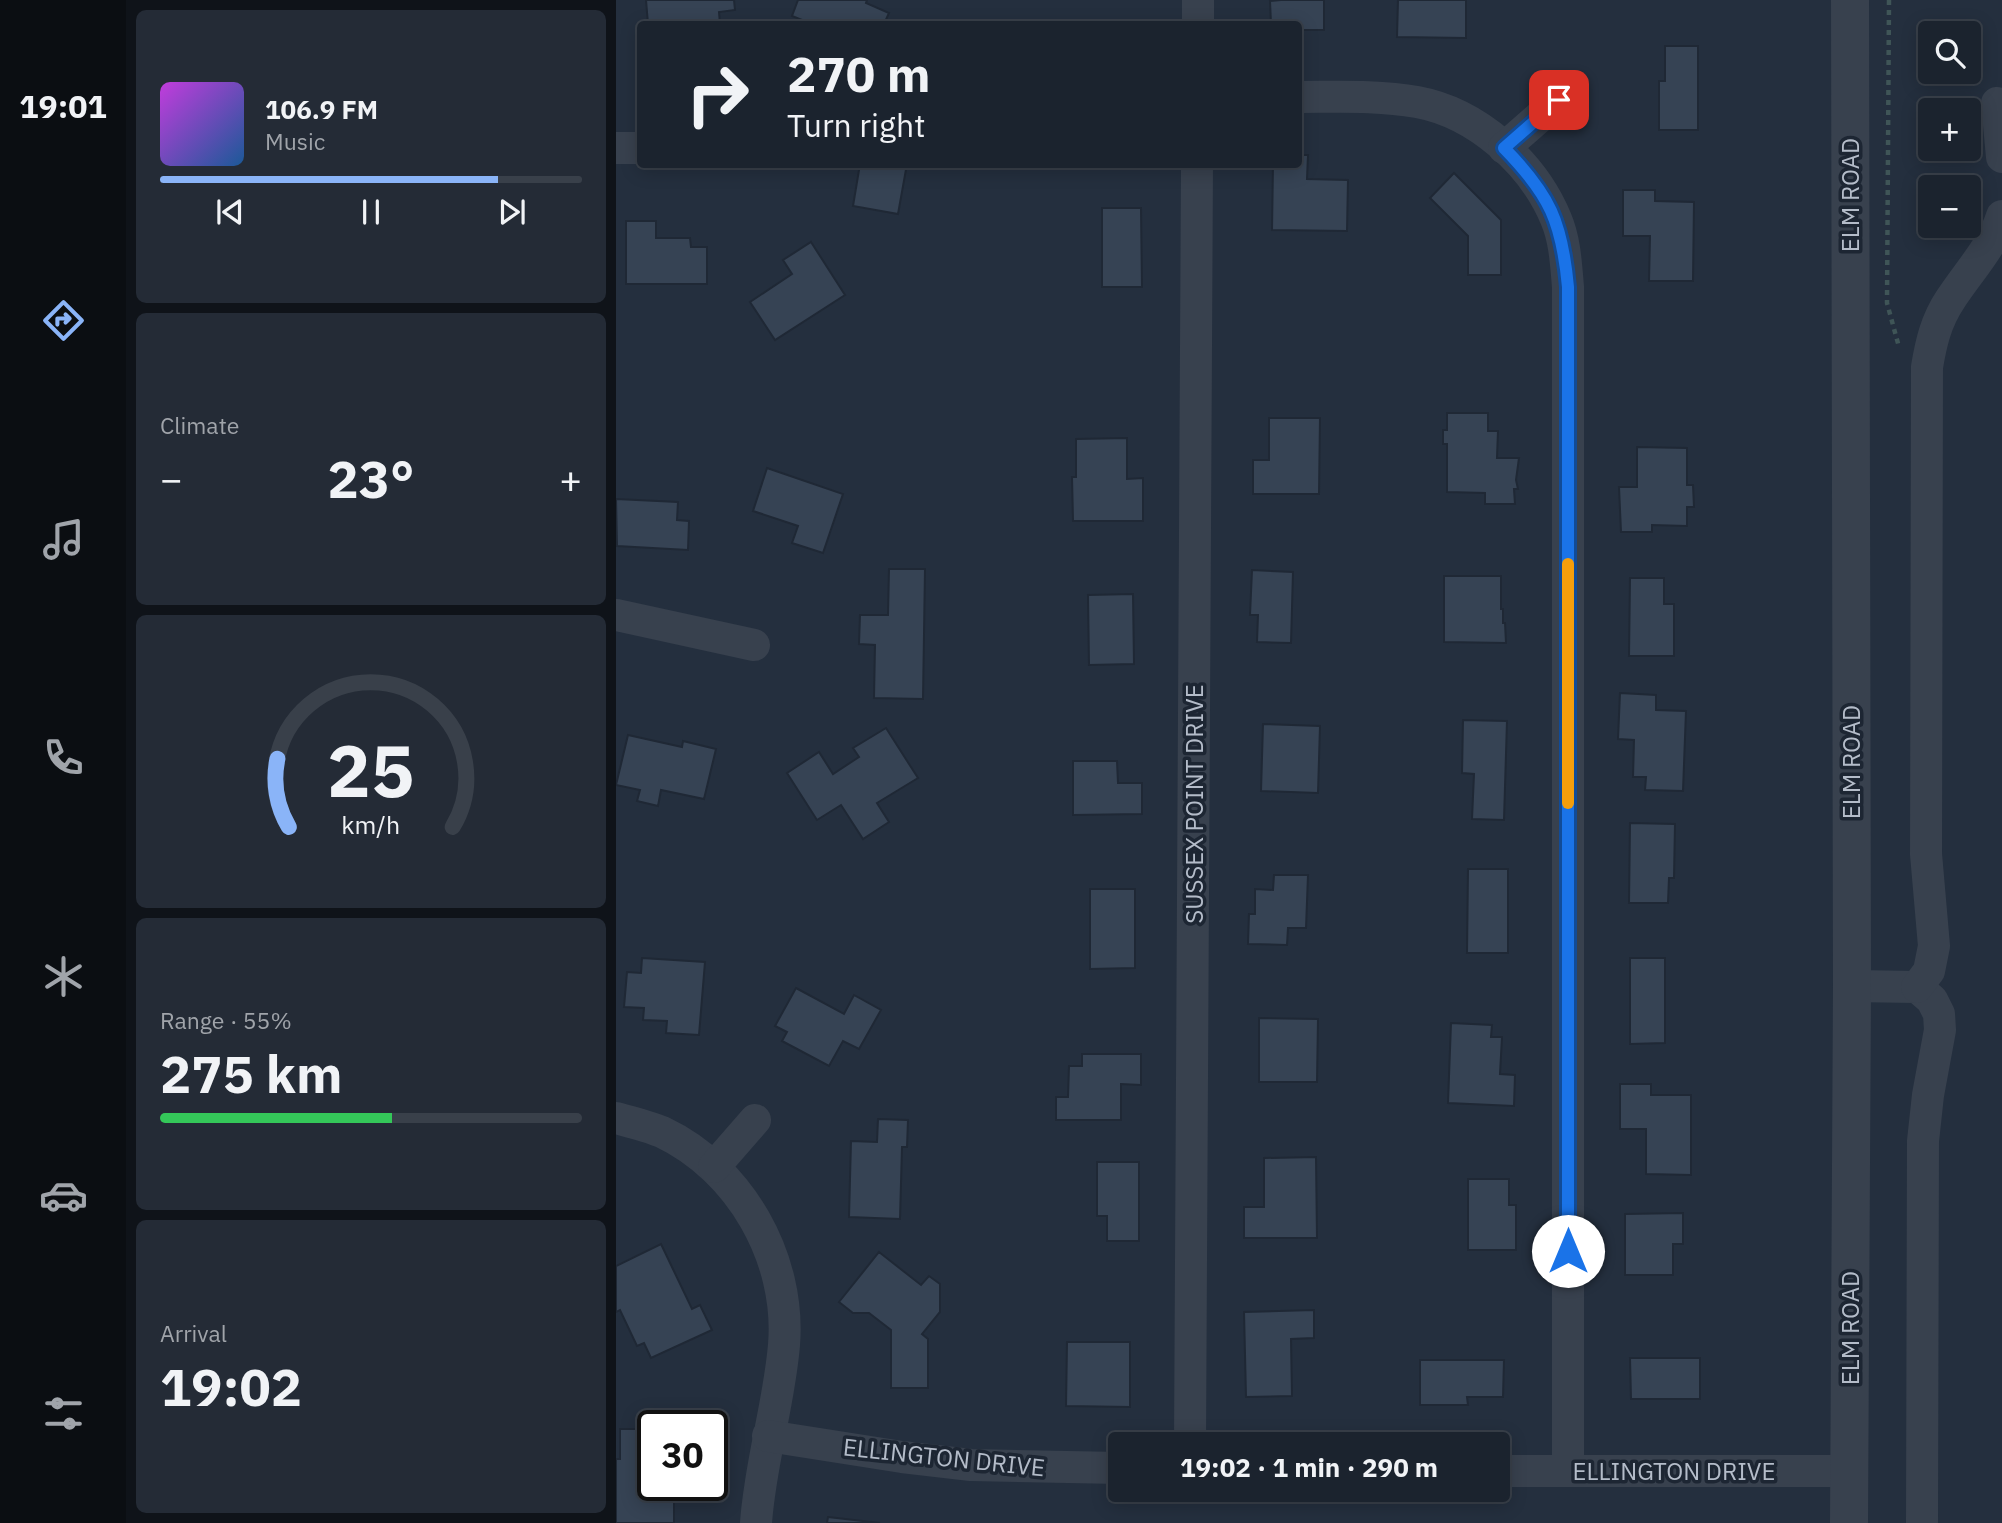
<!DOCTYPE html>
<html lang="en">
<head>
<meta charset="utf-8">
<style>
	body { margin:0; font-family:"IBM Plex Sans",sans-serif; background:#242b36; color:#f1f3f6; height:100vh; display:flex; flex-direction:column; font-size:26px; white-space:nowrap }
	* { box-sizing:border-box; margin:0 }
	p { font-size:23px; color:#a0a4aa }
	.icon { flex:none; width:38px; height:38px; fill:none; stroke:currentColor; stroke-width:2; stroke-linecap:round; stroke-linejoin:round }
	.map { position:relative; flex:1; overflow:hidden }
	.panel { display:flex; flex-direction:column; gap:10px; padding:10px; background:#0f1319; width:490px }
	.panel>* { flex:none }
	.banner { position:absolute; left:21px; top:21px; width:665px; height:147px; border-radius:7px; box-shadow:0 4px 18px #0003,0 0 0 2px #39404a; background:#1b232e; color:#f1f3f6; overflow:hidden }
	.fabs { position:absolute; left:1302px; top:21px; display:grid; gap:14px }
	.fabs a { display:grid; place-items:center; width:63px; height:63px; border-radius:7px; background:#1b232e; box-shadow:0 4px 18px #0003,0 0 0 2px #39404a; font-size:35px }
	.speed { position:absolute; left:21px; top:1410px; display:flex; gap:14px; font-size:35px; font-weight:700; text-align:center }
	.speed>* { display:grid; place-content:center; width:91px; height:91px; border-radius:50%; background:#1b232e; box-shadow:0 4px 18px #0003,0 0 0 2px #39404a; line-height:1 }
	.speed .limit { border:4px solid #111; border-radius:10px; background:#fff; color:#111 }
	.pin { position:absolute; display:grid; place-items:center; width:60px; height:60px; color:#fff; margin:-30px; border-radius:14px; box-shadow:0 4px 10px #0006 }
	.me { position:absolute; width:77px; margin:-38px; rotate:0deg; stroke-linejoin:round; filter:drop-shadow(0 0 5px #0008) }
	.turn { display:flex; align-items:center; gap:24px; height:147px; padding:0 35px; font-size:32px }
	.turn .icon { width:91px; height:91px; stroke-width:2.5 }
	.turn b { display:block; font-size:49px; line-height:60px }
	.big { font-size:52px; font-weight:800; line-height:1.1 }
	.panel .widget { flex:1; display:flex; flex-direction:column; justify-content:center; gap:10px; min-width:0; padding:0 24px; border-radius:10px; background:#242b36 }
	.panel .dial { align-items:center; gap:0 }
	.dial svg { height:182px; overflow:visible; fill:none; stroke:#39404a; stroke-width:7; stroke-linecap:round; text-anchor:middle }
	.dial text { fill:#f1f3f6; stroke:none }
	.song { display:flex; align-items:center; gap:21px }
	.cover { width:84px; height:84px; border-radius:10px; background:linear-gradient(135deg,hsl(290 70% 55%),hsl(210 70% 35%)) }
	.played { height:7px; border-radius:4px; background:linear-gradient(90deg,#8ab4f8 80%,#39404a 80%) }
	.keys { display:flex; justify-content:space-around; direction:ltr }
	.heat { display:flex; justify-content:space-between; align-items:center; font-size:38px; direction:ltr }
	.charge { height:10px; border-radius:5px; background:linear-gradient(90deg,#34c759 55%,#39404a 0) }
	.trip { position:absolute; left:492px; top:1432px; width:402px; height:70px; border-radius:7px; background:#1b232e; box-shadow:0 4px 18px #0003,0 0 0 2px #39404a; font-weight:800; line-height:70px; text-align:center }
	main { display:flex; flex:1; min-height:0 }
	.dock { display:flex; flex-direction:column; width:126px; justify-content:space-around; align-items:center; background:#0b0e12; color:#a0a4aa }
	.dock .icon { width:49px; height:49px }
	.dock .active { color:#8ab4f8 }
	.dock b { font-size:32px; color:#f1f3f6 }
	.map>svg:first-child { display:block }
	.building { fill:#364354; stroke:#1f2835; stroke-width:2 }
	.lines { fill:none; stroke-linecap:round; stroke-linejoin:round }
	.path { stroke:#3f5557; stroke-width:4.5; stroke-dasharray:5 5; stroke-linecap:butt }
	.minor { stroke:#38414e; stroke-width:32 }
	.tertiary { stroke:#38414e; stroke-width:38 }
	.route-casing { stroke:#114b97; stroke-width:18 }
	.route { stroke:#1a73e8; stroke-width:12 }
	.slow { stroke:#f59e0b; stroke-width:12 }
	.labels { text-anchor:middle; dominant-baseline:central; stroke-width:7; stroke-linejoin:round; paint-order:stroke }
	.street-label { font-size:24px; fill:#b4bcc9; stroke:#1d2633 }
</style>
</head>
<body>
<main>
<nav class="dock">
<b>19:01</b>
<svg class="icon active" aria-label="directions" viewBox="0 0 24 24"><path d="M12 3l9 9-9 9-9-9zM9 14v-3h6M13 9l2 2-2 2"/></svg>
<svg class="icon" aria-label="music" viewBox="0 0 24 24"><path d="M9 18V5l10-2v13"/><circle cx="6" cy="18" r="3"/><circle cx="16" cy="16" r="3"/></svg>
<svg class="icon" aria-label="phone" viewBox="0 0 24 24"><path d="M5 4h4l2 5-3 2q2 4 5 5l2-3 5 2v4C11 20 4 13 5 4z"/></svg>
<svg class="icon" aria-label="climate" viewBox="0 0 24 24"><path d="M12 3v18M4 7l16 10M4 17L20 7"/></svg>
<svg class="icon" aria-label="car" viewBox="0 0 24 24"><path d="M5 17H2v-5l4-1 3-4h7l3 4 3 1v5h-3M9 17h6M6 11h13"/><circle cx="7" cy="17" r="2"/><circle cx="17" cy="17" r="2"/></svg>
<svg class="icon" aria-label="filters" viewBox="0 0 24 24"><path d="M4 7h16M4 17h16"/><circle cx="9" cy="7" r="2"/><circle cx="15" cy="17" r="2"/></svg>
</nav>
<section class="panel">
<div class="widget">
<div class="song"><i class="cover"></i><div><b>106.9 FM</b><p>Music</p></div></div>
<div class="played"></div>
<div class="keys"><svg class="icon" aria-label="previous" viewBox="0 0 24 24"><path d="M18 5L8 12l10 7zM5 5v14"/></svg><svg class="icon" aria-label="pause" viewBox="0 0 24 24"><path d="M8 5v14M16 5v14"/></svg><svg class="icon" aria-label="next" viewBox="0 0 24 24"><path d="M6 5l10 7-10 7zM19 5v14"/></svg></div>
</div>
<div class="widget"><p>Climate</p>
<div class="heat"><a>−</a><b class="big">23°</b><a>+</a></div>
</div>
<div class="widget dial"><svg viewBox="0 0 100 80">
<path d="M14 69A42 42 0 1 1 86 69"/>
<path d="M14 69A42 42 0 0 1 9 39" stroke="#8ab4f8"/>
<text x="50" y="56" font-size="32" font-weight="700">25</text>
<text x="50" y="72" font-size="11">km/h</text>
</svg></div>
<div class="widget"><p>Range · 55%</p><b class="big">275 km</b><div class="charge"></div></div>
<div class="widget"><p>Arrival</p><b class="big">19:02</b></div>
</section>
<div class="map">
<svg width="1386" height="1523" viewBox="0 0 1386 1523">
	<rect width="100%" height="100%" fill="#242f3e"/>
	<!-- building -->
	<g class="building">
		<polygon points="30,0 118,0 119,10 103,12 104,24 32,24"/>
		<polygon points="182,0 251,0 250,3 273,13 268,24 196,24 176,16"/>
		<polygon points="665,0 708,0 708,30 682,30 682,24 655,24 654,1"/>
		<polygon points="782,0 850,0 850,38 781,37"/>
		<polygon points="1049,46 1082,46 1082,130 1043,130 1043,81 1049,81"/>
		<polygon points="682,155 692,155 691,179 732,180 731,231 656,230 657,164 682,164"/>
		<polygon points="244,164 291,164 282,214 237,206"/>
		<polygon points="838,173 885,220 885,275 852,275 852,236 814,198"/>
		<polygon points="1007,190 1039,190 1039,201 1078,202 1077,281 1033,281 1034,236 1007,236"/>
		<polygon points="486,208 525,208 526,287 486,287"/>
		<polygon points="10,221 40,221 40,238 74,238 75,247 91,247 91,284 10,284"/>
		<polygon points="195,242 229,295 159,340 134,302 176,274 167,260"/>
		<polygon points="831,413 872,413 872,431 882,431 881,458 903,458 900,480 902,489 898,489 899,504 869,504 869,493 831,492 831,444 827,444 827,430 831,430"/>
		<polygon points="653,418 704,418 703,494 637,494 637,460 653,460"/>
		<polygon points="511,438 511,479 527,478 527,521 457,521 456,477 460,477 460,439"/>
		<polygon points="1021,447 1071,448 1071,485 1077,485 1078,507 1071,507 1071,526 1036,525 1036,532 1005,532 1003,487 1021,487"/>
		<polygon points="151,468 227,494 207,553 176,543 182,526 137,511"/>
		<polygon points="0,499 62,502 61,520 73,521 72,550 1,546"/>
		<polygon points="273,569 309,569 307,699 258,698 259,645 243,644 244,615 272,615"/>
		<polygon points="636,570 677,572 675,643 641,642 642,615 634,615"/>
		<polygon points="828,576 885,576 885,609 887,609 887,623 889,623 890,643 828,642"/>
		<polygon points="1014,578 1048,578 1048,604 1058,604 1058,656 1013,656"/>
		<polygon points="517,594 518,664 473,665 472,595"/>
		<polygon points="1004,693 1040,695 1040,710 1070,711 1067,791 1029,790 1030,777 1017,777 1018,740 1002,739"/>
		<polygon points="847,720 891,721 888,820 856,819 858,774 846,773"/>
		<polygon points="647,724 704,726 702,793 645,791"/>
		<polygon points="270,728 302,778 261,803 273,822 247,839 225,805 201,820 171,773 203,752 217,774 243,757 237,748"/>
		<polygon points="12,735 66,747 67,741 100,749 88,799 45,790 42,806 21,801 24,790 0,785"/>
		<polygon points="457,761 501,761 502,783 526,783 526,814 457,815"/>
		<polygon points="1014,823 1059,824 1058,878 1053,878 1052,903 1013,903"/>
		<polygon points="852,869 892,869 892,953 851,953"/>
		<polygon points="658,875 692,875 690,928 672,928 671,945 632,944 633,914 639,914 639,889 657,890"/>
		<polygon points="474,889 519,889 519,968 474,969"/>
		<polygon points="26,958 89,962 83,1035 50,1033 51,1021 27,1020 28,1008 8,1007 11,972 25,973"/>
		<polygon points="1014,958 1049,958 1049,1043 1014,1044"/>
		<polygon points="180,988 228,1014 238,995 265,1010 243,1049 227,1041 213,1066 166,1041 171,1032 159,1026"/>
		<polygon points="643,1018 702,1019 701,1082 643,1082"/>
		<polygon points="835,1023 876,1025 875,1037 886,1037 884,1074 899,1075 898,1106 832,1103"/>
		<polygon points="466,1054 525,1054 525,1085 505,1084 505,1120 440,1120 440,1097 452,1097 453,1066 466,1066"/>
		<polygon points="1004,1084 1035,1084 1035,1095 1075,1095 1075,1175 1030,1174 1030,1129 1004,1129"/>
		<polygon points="262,1119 292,1120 291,1147 286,1147 284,1219 233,1217 235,1141 261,1142"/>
		<polygon points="700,1157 701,1238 628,1238 628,1207 648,1207 648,1158"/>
		<polygon points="481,1162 523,1162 523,1241 491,1241 491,1216 481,1216"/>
		<polygon points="852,1179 893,1179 893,1205 900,1205 900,1250 852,1250"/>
		<polygon points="1067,1213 1067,1244 1057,1244 1057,1275 1009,1275 1009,1214"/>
		<polygon points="45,1244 76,1309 84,1305 96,1330 35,1358 28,1343 21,1346 4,1310 0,1312 0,1266"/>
		<polygon points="263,1252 305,1285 313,1276 324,1284 324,1312 306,1334 312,1339 312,1388 275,1388 275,1330 253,1313 237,1313 223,1302"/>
		<polygon points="698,1310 698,1338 675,1339 676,1396 630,1397 628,1312"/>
		<polygon points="451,1342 514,1342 514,1407 450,1406"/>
		<polygon points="1014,1358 1084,1358 1084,1399 1015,1399"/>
		<polygon points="804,1360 888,1360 887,1397 851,1397 852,1405 804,1405"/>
		<polygon points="4,1429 37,1429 37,1486 54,1486 53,1501 58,1501 58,1523 0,1523 0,1459 4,1459"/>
		<polygon points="212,1517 264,1523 211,1523"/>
	</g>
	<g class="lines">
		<!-- path -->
		<polyline class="path" points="1273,0 1271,303 1283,347"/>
		<!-- minor -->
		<g class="minor">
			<polyline points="582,24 582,0"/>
			<path d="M682,97C722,97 762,95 801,102C861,113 917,163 940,219C949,240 950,264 952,287V1471"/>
			<polyline points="1381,103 1386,157"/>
			<polyline points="0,148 24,148"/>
			<polyline points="888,148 943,100"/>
			<polyline points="0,615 138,645"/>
			<polyline points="1236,986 1301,987 1316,1000 1323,1014 1324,1030 1312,1095 1307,1141 1306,1523"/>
			<path d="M1301,987L1313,971L1318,946L1310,854L1311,367C1315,343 1320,321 1334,300C1352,272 1376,248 1386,216"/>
			<path d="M0,1118C15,1122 32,1126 46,1132C124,1169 175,1258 168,1345C163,1405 144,1463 140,1523"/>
			<polyline points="98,1167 139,1120"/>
			<polyline points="152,1436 286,1457 355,1465 504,1468"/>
			<polyline points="574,1444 581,164"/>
			<polyline points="882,1471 1234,1471"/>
		</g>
		<!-- tertiary -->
		<polyline class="tertiary" points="1233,1523 1236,986 1234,0"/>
	</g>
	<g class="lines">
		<!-- route casing -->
		<g class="route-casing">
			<path id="route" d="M943,100L888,148C934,195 946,222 952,287V1251"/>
		</g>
		<!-- route -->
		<use href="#route" class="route"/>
		<!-- slow -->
		<polyline class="slow" points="952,564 952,803"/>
	</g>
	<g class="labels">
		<!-- street labels -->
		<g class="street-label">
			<text transform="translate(1234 195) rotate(-90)">ELM ROAD</text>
			<text transform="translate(1235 762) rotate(-90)">ELM ROAD</text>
			<text transform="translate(578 804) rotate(-90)">SUSSEX POINT DRIVE</text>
			<text transform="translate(1234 1328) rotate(-90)">ELM ROAD</text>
			<text transform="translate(328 1457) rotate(6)">ELLINGTON DRIVE</text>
			<text x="1058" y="1471">ELLINGTON DRIVE</text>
		</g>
	</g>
</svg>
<div class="fabs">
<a><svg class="icon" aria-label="search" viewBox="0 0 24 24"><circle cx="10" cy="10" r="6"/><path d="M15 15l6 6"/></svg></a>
<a>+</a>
<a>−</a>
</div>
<div class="speed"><div class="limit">30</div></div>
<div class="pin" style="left:943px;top:100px;background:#d93025"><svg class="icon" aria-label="arrive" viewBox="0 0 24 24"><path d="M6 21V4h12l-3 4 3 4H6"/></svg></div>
<svg class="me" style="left:952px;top:1251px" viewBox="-20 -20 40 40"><circle r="19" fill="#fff"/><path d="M0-13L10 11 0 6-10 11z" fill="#1a73e8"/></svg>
<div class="trip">19:02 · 1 min · 290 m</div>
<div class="banner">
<div class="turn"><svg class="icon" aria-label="right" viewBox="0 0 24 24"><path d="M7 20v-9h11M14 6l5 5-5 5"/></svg><div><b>270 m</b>Turn right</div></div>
</div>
</div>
</main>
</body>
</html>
